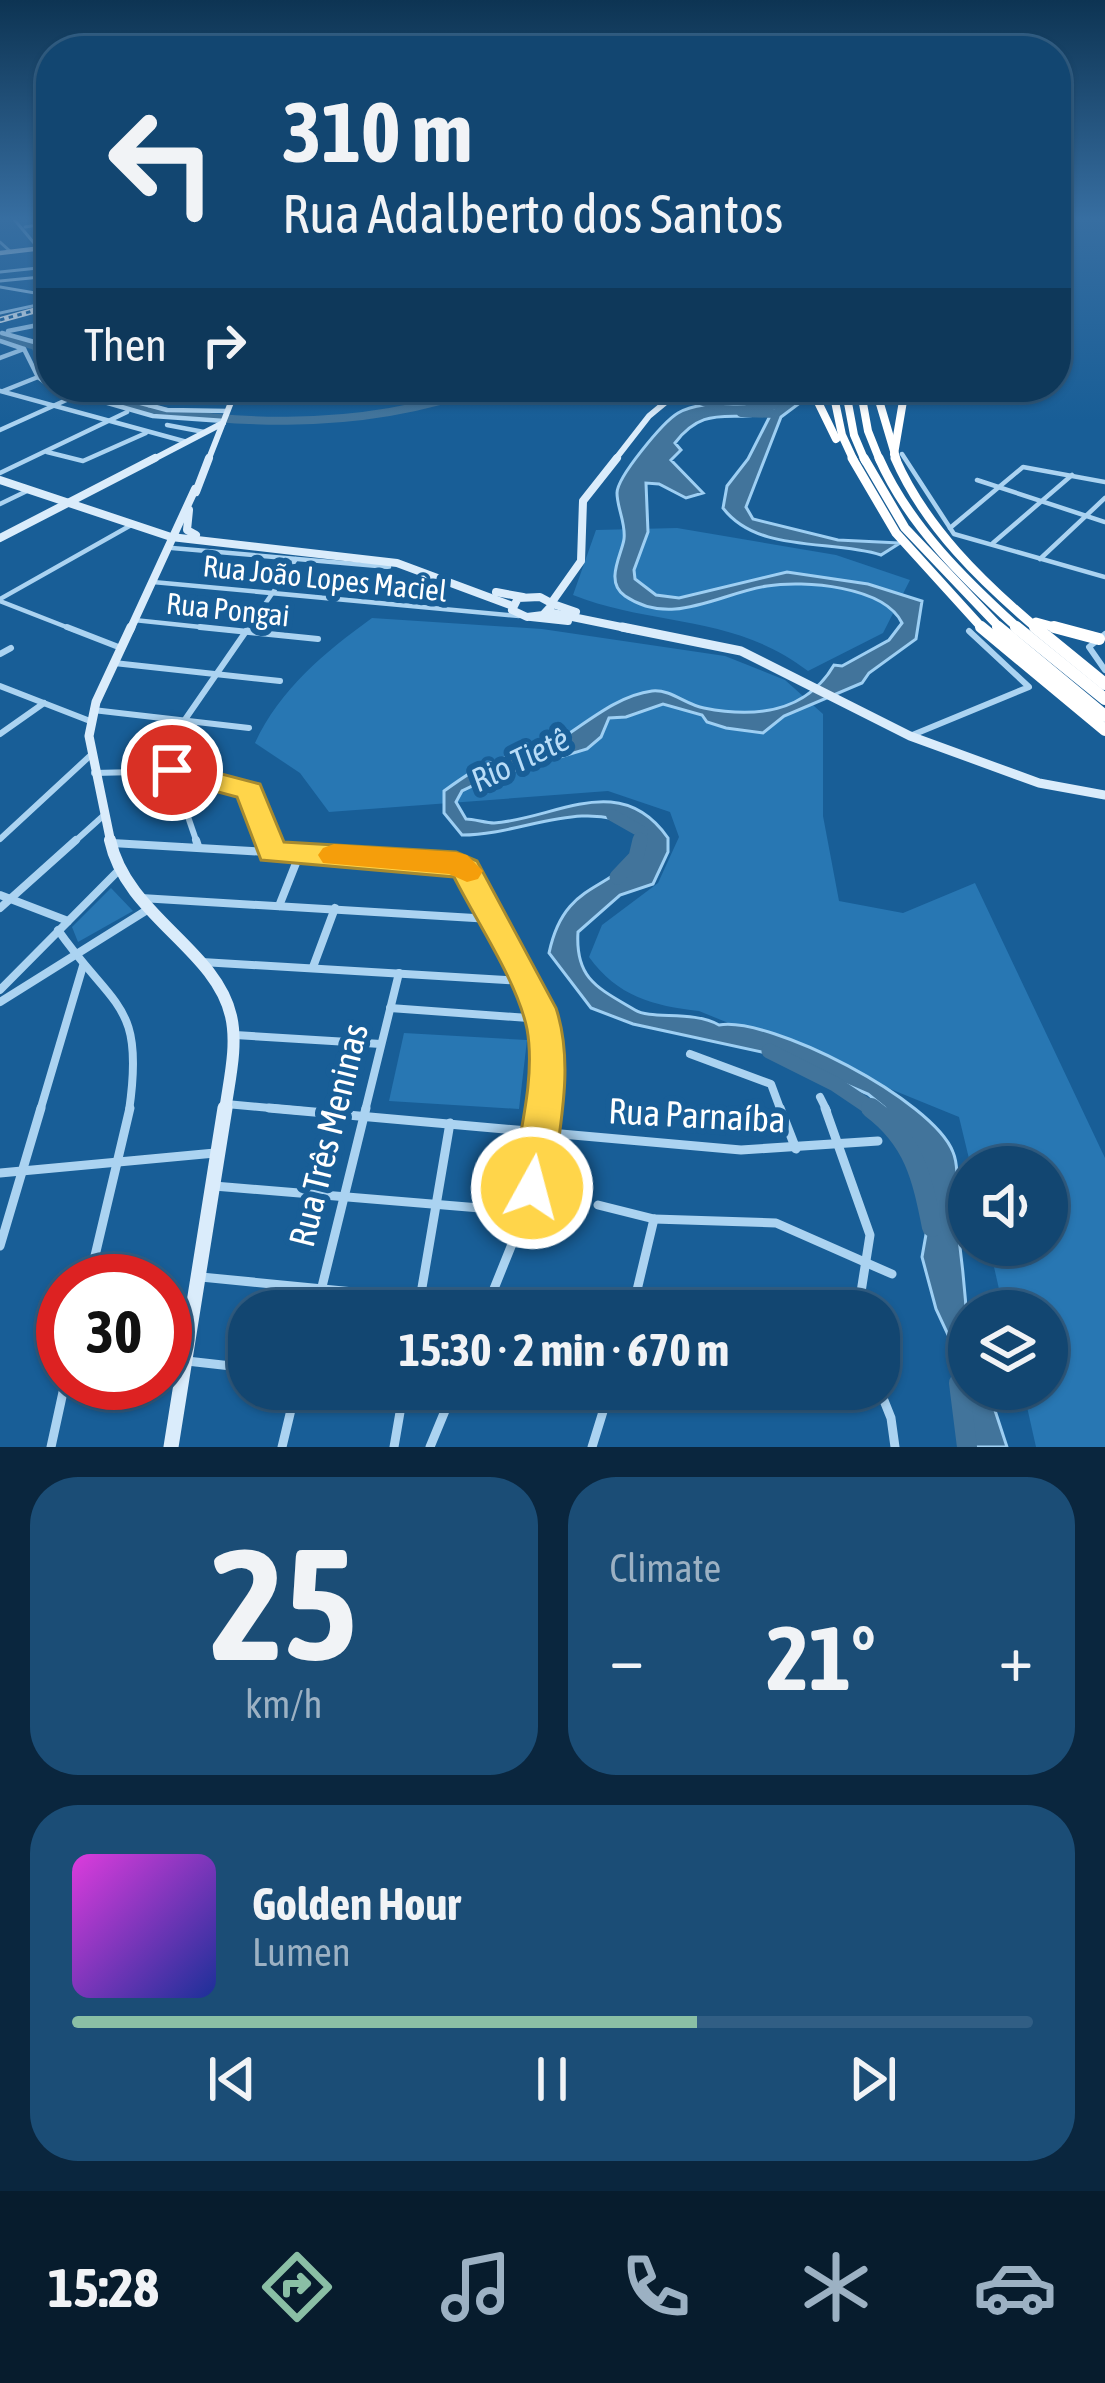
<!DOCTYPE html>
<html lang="en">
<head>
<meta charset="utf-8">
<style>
	body { margin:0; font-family:"Asap Condensed",sans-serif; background:#1b4d76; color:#f1f3f6; height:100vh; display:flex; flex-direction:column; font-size:45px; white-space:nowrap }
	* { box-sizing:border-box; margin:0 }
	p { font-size:39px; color:#9cb1c3 }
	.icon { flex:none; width:66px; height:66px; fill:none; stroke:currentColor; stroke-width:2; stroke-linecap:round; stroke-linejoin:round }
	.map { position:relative; height:1447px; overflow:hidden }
	.panel { display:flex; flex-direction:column; gap:30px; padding:30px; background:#0a263e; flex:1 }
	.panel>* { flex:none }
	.banner { position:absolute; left:36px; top:36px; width:1035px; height:366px; border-radius:48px; box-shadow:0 3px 9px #0004,0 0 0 3px #315e84; background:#124671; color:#f1f3f6; overflow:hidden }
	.tools { position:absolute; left:948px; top:1146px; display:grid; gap:24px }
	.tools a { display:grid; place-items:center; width:120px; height:120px; border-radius:50%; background:#124671; box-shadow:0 3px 9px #0004,0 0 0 3px #315e84; font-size:60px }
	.speed { position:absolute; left:36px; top:1254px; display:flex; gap:24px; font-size:60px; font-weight:700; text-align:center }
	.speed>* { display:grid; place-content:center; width:156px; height:156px; border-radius:50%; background:#124671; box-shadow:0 3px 9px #0004,0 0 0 3px #315e84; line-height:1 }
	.speed .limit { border:18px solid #d22; background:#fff; color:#111 }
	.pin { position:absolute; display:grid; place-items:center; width:102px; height:102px; color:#fff; margin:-51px; border:6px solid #fff; border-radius:50%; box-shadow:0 3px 12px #0007 }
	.me { position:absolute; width:132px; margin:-66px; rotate:7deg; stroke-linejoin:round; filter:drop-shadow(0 0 9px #0008) }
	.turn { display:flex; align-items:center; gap:42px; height:252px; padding:0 48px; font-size:54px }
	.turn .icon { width:156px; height:156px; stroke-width:2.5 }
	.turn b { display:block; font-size:84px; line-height:102px }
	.then { display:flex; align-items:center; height:114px; padding:0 48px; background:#0003; gap:24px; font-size:45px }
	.big { font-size:90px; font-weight:700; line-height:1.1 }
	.panel .widget { flex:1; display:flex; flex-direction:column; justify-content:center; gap:18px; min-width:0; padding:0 42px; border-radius:48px; background:#1b4d76 }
	.panel .dial { align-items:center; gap:0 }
	.dial b { font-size:156px; line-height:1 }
	.song { display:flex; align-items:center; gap:36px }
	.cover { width:144px; height:144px; border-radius:18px; background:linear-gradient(135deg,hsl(300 70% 55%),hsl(230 70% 35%)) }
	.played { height:12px; border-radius:6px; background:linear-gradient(90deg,#8abfa5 65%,#315e84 65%) }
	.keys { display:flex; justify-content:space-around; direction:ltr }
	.heat { display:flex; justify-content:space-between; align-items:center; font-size:66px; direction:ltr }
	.panel .tiles { flex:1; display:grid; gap:30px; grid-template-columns:1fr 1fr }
	.widget:last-child { grid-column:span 2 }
	.trip { position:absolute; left:228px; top:1290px; width:672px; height:120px; border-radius:48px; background:#124671; box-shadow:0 3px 9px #0004,0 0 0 3px #315e84; font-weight:700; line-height:120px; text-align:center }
	.tab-bar { display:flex; height:192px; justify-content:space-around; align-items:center; background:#071c2d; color:#9cb1c3 }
	.tab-bar .icon { width:84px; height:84px }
	.tab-bar .current { color:#8abfa5 }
	.tab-bar b { font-size:54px; color:#f1f3f6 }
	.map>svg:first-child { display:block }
	.green { fill:#2877b3 }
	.water { fill:#42749b; stroke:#9ecff3; stroke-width:3 }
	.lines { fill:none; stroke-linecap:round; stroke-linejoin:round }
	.river-far3 { stroke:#42749b; stroke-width:8 }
	.river-far2 { stroke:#42749b; stroke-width:12 }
	.river-far1 { stroke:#42749b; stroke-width:15 }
	.river { stroke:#42749b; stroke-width:20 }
	.street-far4 { stroke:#abd3f1; stroke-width:3 }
	.street-far3 { stroke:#abd3f1; stroke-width:4.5 }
	.street-far2 { stroke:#abd3f1; stroke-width:6 }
	.street-far1 { stroke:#abd3f1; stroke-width:8 }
	.street { stroke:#abd3f1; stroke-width:9 }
	.secondary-far5 { stroke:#daecfb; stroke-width:4.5 }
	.secondary-far4 { stroke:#daecfb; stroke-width:6 }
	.secondary-far3 { stroke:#daecfb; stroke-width:8 }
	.secondary-far2 { stroke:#daecfb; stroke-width:9 }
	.secondary-far1 { stroke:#daecfb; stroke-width:12 }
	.secondary { stroke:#daecfb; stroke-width:15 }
	.primary { stroke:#f5faff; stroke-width:4.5 }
	.highway-far2 { stroke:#fff; stroke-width:8 }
	.highway-far1 { stroke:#fff; stroke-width:9 }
	.highway { stroke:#fff; stroke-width:12 }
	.rail-casing { stroke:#fff; stroke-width:6 }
	.rail { stroke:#185e97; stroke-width:3; stroke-dasharray:4.5; stroke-linecap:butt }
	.route { fill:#ffd54a; stroke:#a68a30; stroke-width:3 }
	.slow { fill:#f59e0b }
	.labels { text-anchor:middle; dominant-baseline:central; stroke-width:12; stroke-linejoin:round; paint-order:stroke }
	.street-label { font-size:30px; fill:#fff; stroke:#185e97 }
	.water-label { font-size:33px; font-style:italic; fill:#b8dcf7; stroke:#185e97 }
	.near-street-label { font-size:36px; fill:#fff; stroke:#185e97 }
</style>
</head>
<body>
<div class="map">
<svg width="1105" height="1447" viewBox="0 0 1105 1447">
	<rect width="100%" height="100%" fill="#185e97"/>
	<!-- green -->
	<g class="green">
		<path d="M677,528L836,555L910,580L883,633L808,671C734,614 654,627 573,595L596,530Z"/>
		<path d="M372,618L542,629L725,656L785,680L823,714V816L839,901L903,913L975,883L1105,1158V1447H1036L1023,1389H1047V1311H1004L989,1245H1047V1167H971L959,1117L699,1011C653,1006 617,996 589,957L602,925L658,883L679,837L670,812L608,791L329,812L300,773L255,743C280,689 325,652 372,618Z"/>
		<polygon points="111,888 133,911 78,942 72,927"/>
		<polygon points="404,1033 527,1040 519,1109 389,1101"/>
	</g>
	<!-- water -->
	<path class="water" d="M783,387H800L801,402L781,417L746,507L753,519L838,540L900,543L881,555C832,539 758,554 723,508L727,486L748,459L772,412C732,424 706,402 675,443L681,450L671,460L703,493L686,498L659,484L646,483L648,532L634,570L635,579L656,595L679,598L787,572L868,584L922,601L916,639L869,673L862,683L784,716L763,733L726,728L707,722L702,715L663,704L626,717L609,718L601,737L587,749L487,779L462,791L456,802L466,819C474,819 486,823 494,823C555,819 620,769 668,838V852L653,884L620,895L578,932C575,979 598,988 635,1010C651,1020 693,1010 719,1025C770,1016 933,1100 953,1152C961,1171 954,1203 957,1225C965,1280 969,1333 969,1389H988L1007,1447H970L950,1339L936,1309L922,1257L930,1212L920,1158L884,1107L868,1094L780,1056L633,1024L591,1008L549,953C565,877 613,895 644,844L638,827C578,798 523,835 462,835L444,813V791C462,778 480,765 501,759C515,754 533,754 546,748C579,730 613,696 652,691C671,689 686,705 704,708C754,718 806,713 834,665L842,666L889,640L902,623C884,586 804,580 767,586C720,593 672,628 625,596C604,582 622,554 624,539C626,523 617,508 617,493C617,477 663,422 678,413C685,409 696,406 704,405C720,401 735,406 750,403C764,400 769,391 784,393Z"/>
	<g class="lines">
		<!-- river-far3 -->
		<g class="river-far3">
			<polyline points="0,336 35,346 51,379"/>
			<polyline points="659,387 721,408"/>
			<path d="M89,396C216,428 359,433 484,387"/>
			<polyline points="741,413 775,414 786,405 791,387"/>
		</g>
		<!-- river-far2 -->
		<polyline class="river-far2" points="612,815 642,832 639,843"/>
		<!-- river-far1 -->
		<g class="river-far1">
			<polyline points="617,877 636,857 640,840"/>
			<polyline points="769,1051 835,1084 875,1111"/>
		</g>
		<!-- river -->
		<g class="river">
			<path d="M871,1108C914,1140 922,1177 932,1227"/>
			<polyline points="959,1383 967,1447"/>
		</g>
		<!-- street-far4 -->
		<g class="street-far4">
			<polyline points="13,218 39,249 43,305"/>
			<polyline points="25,227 51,223"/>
			<polyline points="0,242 11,252"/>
			<polyline points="0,272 38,268"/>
			<polyline points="0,281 51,276"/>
			<polyline points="0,287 41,294"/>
			<polyline points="0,313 51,302"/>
			<polyline points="29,327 51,322"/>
		</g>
		<!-- street-far3 -->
		<g class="street-far3">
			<polyline points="8,331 43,324"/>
			<polyline points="2,333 38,343 51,365"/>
			<polyline points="0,341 24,349 38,377 51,387"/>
			<polyline points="0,358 24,349"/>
			<polyline points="52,387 153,416 224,421"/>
			<polyline points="81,387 167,410 228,411"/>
			<polyline points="0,391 187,442"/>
			<polyline points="3,391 38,377"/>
			<polyline points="236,392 252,387"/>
			<polyline points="149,405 164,387"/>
			<polyline points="167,425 204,432"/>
			<polyline points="0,430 73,397"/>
			<polyline points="47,452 83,461 146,433"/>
			<polyline points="902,454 954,534 1105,577"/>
			<polyline points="0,473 127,412"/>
			<polyline points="977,480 1105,522"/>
			<polyline points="0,504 29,490"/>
			<polyline points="950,528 1023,467 1105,482"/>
			<polyline points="993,543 1072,475"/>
			<polyline points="172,548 389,567"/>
			<polyline points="1040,559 1105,498"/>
			<polyline points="153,582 519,616"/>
			<polyline points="0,599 133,524"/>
			<polyline points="0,601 74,630"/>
			<polyline points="134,620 229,630"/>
			<polyline points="247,630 296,559"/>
		</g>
		<!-- street-far2 -->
		<g class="street-far2">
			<polyline points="67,627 121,648"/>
			<polyline points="200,627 318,639"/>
			<polyline points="1105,634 1089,647 1105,670"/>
			<polyline points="0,654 11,648"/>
			<polyline points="114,663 280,681"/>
			<polyline points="0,686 90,721"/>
			<polyline points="93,710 249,728"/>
			<polyline points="184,721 249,627"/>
			<polyline points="0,734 44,703"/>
			<polyline points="910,736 1029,687 969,631"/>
			<polyline points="172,770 197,843"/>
			<polyline points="94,773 180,771 249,791 269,843"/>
			<polyline points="0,839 92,754"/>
			<polyline points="73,843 103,816"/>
		</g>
		<!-- street-far1 -->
		<g class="street-far1">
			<polyline points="196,840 198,846"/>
			<polyline points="267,840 272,852"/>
			<polyline points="112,843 456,863 466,869 538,1008 546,1043 539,1111"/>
			<polyline points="0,895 68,921"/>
			<polyline points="141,898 491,919"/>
			<polyline points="279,906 300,853"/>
			<polyline points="0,908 76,840"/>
			<path d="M58,930C114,1010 145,1002 129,1111"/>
			<polyline points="202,962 524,981"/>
			<polyline points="313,967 335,908"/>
			<polyline points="0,990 117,872"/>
			<polyline points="0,1002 147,910"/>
			<polyline points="390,1008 542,1019"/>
			<polyline points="235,1035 381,1044"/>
			<polyline points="690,1054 771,1084 781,1111"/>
			<polyline points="820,1097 827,1111"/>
			<polyline points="226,1104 303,1111"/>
			<polyline points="40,1111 83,966"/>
			<polyline points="365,1111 399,973"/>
		</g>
		<!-- street -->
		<g class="street">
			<polyline points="269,1108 741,1150 878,1141"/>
			<polyline points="780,1108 796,1149"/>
			<polyline points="825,1108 870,1235 858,1311"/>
			<polyline points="0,1173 215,1153"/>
			<polyline points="214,1186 527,1212"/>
			<polyline points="598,1205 654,1219 776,1223 892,1274"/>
			<polyline points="0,1246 41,1108"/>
			<polyline points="201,1277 487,1305"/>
			<polyline points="89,1281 130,1108"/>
			<polyline points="636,1298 667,1311"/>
			<polyline points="316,1311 366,1108"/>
			<polyline points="418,1311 450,1123"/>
			<polyline points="485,1311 529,1202 539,1108"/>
			<polyline points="632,1311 654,1219"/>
			<polyline points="187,1361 249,1368"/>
			<polyline points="879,1388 891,1418 895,1447"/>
			<polyline points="423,1389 452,1395"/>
			<polyline points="51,1447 65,1383"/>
			<polyline points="282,1447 296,1389"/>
			<polyline points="394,1447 404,1389"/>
			<polyline points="430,1447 454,1389"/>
			<polyline points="592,1447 610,1389"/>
		</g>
		<!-- secondary-far5 -->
		<polyline class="secondary-far5" points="51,311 46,316 51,322"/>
		<!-- secondary-far4 -->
		<g class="secondary-far4">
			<polyline points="150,461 223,423"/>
			<polyline points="208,461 237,387"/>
			<polyline points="614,461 649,416 684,387"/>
		</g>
		<!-- secondary-far3 -->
		<g class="secondary-far3">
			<polyline points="0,480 171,537 397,563 510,605"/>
			<polyline points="196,492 209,458"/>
			<polyline points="189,510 187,530 196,535"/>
			<polyline points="0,538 155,458"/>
			<polyline points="496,592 523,597"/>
			<polygon points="540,597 553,604 543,615 527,617 512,610 518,598"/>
			<polyline points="552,602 581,561 583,501 617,458"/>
			<polyline points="553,604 576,612"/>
			<polyline points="548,612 636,630"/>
			<polyline points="531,617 568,621"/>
			<polyline points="130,630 195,489"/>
		</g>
		<!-- secondary-far2 -->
		<g class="secondary-far2">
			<polyline points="622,627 741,651 910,736 1039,783 1105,795"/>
			<polyline points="111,843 89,736 96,702 131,627"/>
		</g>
		<!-- secondary-far1 -->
		<path class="secondary-far1" d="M110,840C126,915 216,949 231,1016C238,1046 229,1081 225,1111"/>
		<!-- secondary -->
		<polyline class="secondary" points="171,1447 225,1108"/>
		<!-- primary -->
		<polyline class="primary" points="0,253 51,247"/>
		<!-- highway-far2 -->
		<g class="highway-far2">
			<polyline points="822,387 816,398 836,439"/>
			<polyline points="832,387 842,435 854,461"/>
			<polyline points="845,387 854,435 865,461"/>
			<polyline points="860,387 868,431 880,461"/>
			<polyline points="875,387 897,461"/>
			<polyline points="886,387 903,401 894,454"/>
		</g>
		<!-- highway-far1 -->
		<g class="highway-far1">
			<polyline points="852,458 896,533 984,630"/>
			<polyline points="864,458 905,528 1002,630"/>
			<path d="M879,458C909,526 966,581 1020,630"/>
			<path d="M895,458C925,527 982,582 1039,630"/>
			<polyline points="1036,622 1065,630"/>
		</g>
		<!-- highway -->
		<g class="highway">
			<polyline points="981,627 1105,730"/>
			<polyline points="998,627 1105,716"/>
			<polyline points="1016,627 1105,699"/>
			<polyline points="1035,627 1105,684"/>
			<polyline points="1054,627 1099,639"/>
		</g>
		<!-- rail casing -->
		<g class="rail-casing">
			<polyline id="rail" points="0,320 51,306"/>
		</g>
		<!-- rail -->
		<use href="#rail" class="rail"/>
	</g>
	<!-- sky -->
	<linearGradient id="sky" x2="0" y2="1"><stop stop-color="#0d3453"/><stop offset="0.52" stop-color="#376ea1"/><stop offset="1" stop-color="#376ea1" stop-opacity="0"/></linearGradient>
	<rect width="1105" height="421" fill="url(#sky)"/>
	<!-- route -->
	<path class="route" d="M172,761L260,784L284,842L456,852L477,861L556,1008C575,1065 559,1129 552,1188L546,1201L532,1207L517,1201L511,1188C518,1139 536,1079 527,1029C517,981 476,921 454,877L261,860L237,797L162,777L158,770L162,764Z"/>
	<!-- slow -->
	<polygon class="slow" points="334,844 456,852 467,855 483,871 478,879 467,882 449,874 323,863 318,855 323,848"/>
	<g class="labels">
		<!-- street labels -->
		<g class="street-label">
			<text transform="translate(325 578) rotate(6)">Rua João Lopes Maciel</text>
			<text transform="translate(228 609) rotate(6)">Rua Pongai</text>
		</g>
		<!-- water labels -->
		<g class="water-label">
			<text transform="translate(520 759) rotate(-26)">Rio Tietê</text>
		</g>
		<!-- near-street labels -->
		<g class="near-street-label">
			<text transform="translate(697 1115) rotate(3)">Rua Parnaíba</text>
			<text transform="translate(328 1135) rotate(-76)">Rua Três Meninas</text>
		</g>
	</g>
</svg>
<div class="tools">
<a><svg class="icon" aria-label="sound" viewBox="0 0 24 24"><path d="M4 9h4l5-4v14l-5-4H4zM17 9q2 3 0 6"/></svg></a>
<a><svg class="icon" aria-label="layers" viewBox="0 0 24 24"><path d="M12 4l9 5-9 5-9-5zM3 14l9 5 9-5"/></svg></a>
</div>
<div class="speed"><div class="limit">30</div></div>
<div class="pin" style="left:172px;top:770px;background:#d93025"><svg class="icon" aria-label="arrive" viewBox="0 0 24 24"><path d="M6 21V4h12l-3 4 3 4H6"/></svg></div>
<svg class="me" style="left:532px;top:1188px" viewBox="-20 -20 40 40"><circle r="17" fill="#ffd54a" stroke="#fff" stroke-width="3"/><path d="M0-11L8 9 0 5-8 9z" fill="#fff"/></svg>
<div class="trip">15:30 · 2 min · 670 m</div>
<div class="banner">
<div class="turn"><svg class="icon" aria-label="left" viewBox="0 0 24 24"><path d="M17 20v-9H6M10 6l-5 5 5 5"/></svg><div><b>310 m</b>Rua Adalberto dos Santos</div></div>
<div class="then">Then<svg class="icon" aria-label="right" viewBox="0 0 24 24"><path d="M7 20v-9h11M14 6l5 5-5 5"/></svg></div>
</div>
</div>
<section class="panel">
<div class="tiles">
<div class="widget dial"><b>25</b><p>km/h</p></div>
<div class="widget"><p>Climate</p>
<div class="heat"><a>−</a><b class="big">21°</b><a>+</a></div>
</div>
<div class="widget">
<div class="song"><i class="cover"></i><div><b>Golden Hour</b><p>Lumen</p></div></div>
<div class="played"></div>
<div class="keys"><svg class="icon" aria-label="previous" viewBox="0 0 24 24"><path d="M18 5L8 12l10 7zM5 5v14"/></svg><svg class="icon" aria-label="pause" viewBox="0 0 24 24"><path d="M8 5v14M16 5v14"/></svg><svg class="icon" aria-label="next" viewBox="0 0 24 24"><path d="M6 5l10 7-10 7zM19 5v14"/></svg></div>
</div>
</div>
</section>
<nav class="tab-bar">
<b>15:28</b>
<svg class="icon current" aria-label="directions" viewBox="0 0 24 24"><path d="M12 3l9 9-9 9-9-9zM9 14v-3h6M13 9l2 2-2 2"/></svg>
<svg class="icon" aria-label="music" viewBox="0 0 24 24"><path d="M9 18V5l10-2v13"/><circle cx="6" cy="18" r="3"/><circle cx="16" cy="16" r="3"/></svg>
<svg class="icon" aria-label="phone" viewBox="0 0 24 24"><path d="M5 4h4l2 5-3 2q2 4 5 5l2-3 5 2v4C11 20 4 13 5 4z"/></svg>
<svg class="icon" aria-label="climate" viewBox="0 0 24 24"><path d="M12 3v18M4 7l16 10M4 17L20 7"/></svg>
<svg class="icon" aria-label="car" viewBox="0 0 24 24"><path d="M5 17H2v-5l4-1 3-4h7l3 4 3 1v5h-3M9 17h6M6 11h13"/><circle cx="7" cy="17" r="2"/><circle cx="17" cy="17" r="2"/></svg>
</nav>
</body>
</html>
